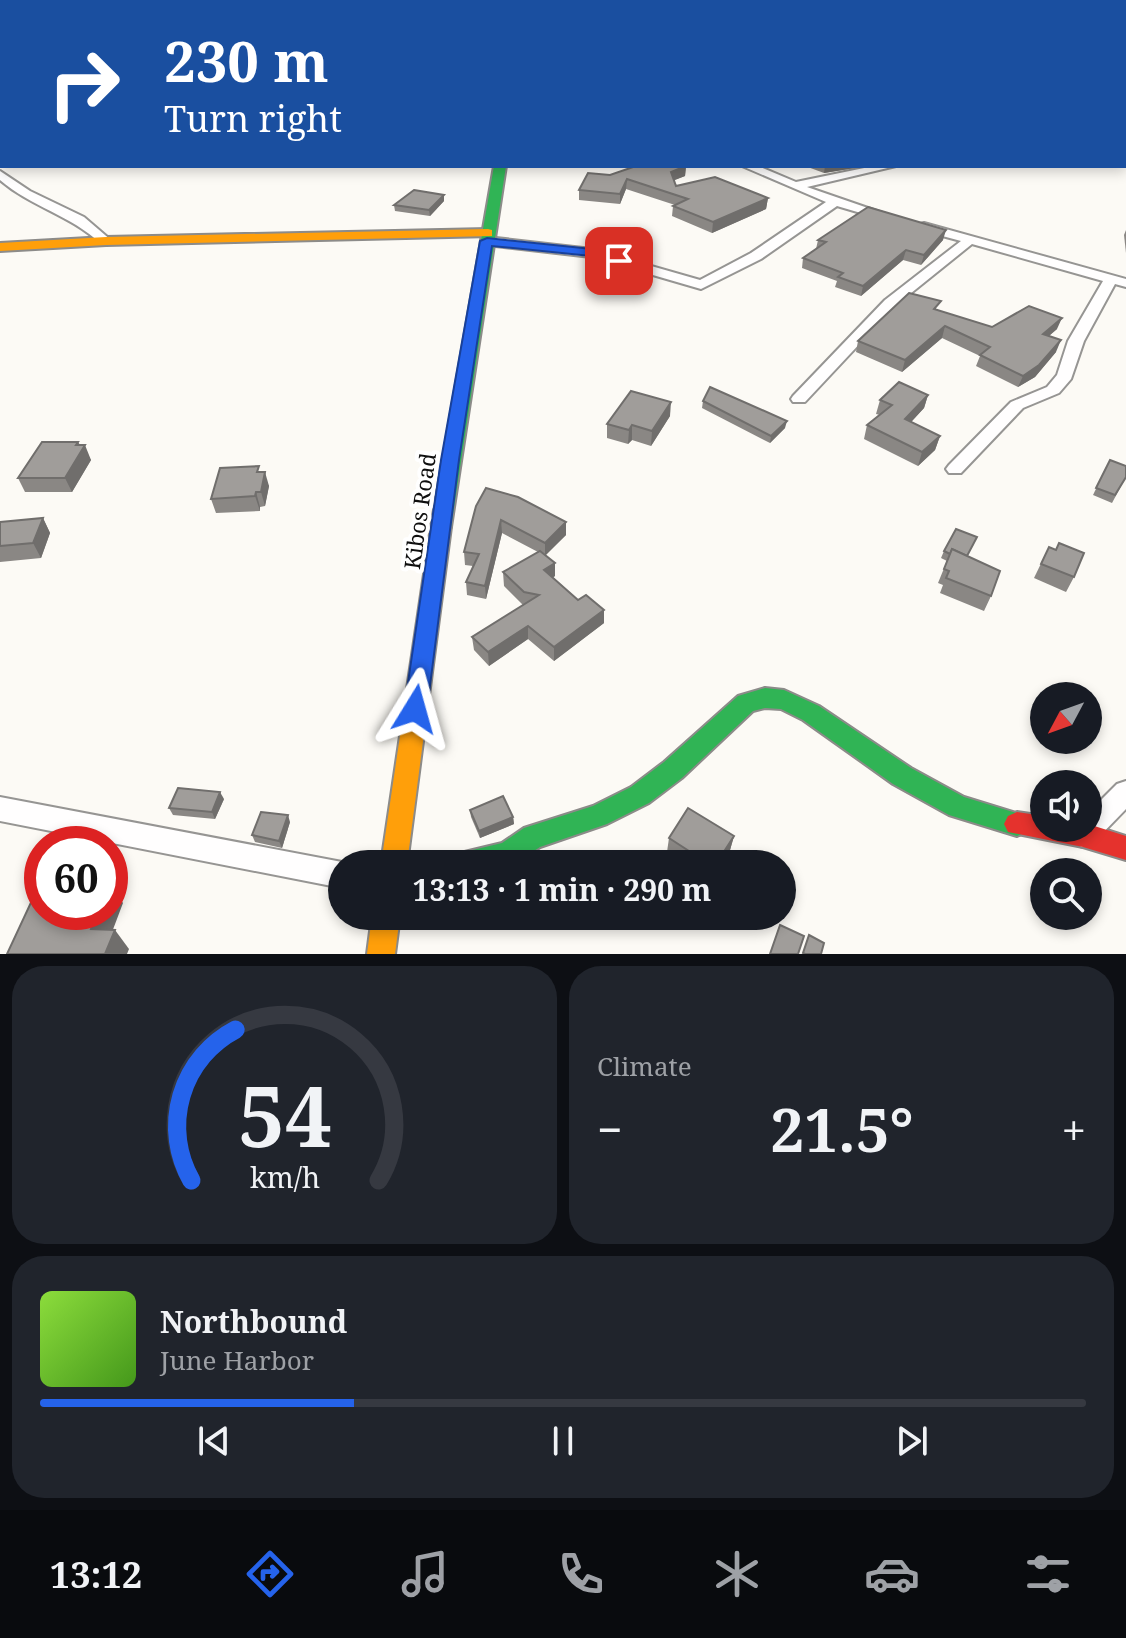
<!DOCTYPE html>
<html lang="en">
<head>
<meta charset="utf-8">
<style>
	body { margin:0; font-family:"Noto Serif",serif; background:#20242c; color:#f1f3f6; height:100vh; display:flex; flex-direction:column; font-size:30px; white-space:nowrap }
	* { box-sizing:border-box; margin:0 }
	p { font-size:26px; color:#9ea1a6 }
	.icon { flex:none; width:44px; height:44px; fill:none; stroke:currentColor; stroke-width:2; stroke-linecap:round; stroke-linejoin:round }
	.map { position:relative; height:954px; overflow:hidden }
	.details { display:flex; flex-direction:column; gap:12px; padding:12px; background:#0d0f14; flex:1 }
	.details>* { flex:none }
	.banner { position:absolute; left:0px; top:0px; width:1126px; height:168px; box-shadow:0 4px 12px #0003; background:#1a4fa0; color:#fff; overflow:hidden }
	.needle { width:52px; rotate:229deg }
	.controls { position:absolute; left:1030px; top:682px; display:grid; gap:16px }
	.controls a { display:grid; place-items:center; width:72px; height:72px; border-radius:50%; background:#171b24; box-shadow:0 4px 12px #0003; font-size:40px }
	.speed { position:absolute; left:24px; top:826px; display:flex; gap:16px; font-size:40px; font-weight:700; text-align:center }
	.speed>* { display:grid; place-content:center; width:104px; height:104px; border-radius:50%; background:#171b24; box-shadow:0 4px 12px #0003; line-height:1 }
	.speed .limit { border:12px solid #d22; background:#fff; color:#111 }
	.pin { position:absolute; display:grid; place-items:center; width:68px; height:68px; color:#fff; margin:-34px; border-radius:16px; box-shadow:0 4px 12px #0006 }
	.me { position:absolute; width:88px; margin:-44px; rotate:8deg; stroke-linejoin:round; filter:drop-shadow(0 0 6px #0008) }
	.turn { display:flex; align-items:center; gap:28px; height:168px; padding:0 32px; font-size:36px }
	.turn .icon { width:104px; height:104px; stroke-width:2.5 }
	.turn b { display:block; font-size:56px; line-height:68px }
	.big { font-size:60px; font-weight:700; line-height:1.1 }
	.details .tile { flex:1; display:flex; flex-direction:column; justify-content:center; gap:12px; min-width:0; padding:0 28px; border-radius:32px; background:#20242c }
	.details .dial { align-items:center; gap:0 }
	.dial svg { height:208px; overflow:visible; fill:none; stroke:#363941; stroke-width:7; stroke-linecap:round; text-anchor:middle }
	.dial text { fill:#f1f3f6; stroke:none }
	.song { display:flex; align-items:center; gap:24px }
	.cover { width:96px; height:96px; border-radius:12px; background:linear-gradient(135deg,hsl(90 70% 55%),hsl(100 70% 35%)) }
	.played { height:8px; border-radius:4px; background:linear-gradient(90deg,#2563eb 30%,#363941 30%) }
	.keys { display:flex; justify-content:space-around; direction:ltr }
	.heat { display:flex; justify-content:space-between; align-items:center; font-size:44px; direction:ltr }
	.details .tiles { flex:1; display:grid; gap:12px; grid-template-columns:1fr 1fr }
	.tile:last-child { grid-column:span 2 }
	.trip { position:absolute; left:328px; top:850px; width:468px; height:80px; border-radius:40px; background:#171b24; box-shadow:0 4px 12px #0003; font-weight:700; line-height:80px; text-align:center }
	.tab-bar { display:flex; height:128px; justify-content:space-around; align-items:center; background:#090b0e; color:#9ea1a6 }
	.tab-bar .icon { width:56px; height:56px }
	.tab-bar .current { color:#2563eb }
	.tab-bar b { font-size:36px; color:#f1f3f6 }
	.map>svg:first-child { display:block }
	.lines { fill:none; stroke-linecap:round; stroke-linejoin:round }
	.street-casing { stroke:#969593; stroke-width:4 }
	.fast-casing { stroke:#8c8b89; stroke-width:4 }
	.slow-casing { stroke:#8c8b89; stroke-width:4 }
	.jam-casing { stroke:#8c8b89; stroke-width:4 }
	.street { fill:#fffefe; fill-rule:evenodd }
	.fast { fill:#30b455; fill-rule:evenodd }
	.slow { fill:#ff9f0a; fill-rule:evenodd }
	.jam { fill:#e5322d; fill-rule:evenodd }
	.wall { fill:#8a8784 }
	.shaded-wall { fill:#706e6c }
	.building { fill:#a09d9a; stroke:#706e6c; stroke-width:2 }
	.route { fill:#2563eb; stroke:#184099; stroke-width:2 }
	.labels { text-anchor:middle; dominant-baseline:central; stroke-width:8; stroke-linejoin:round; paint-order:stroke }
	.street-label { font-size:22px; fill:#0f0f0f; stroke:#fff }
</style>
</head>
<body>
<div class="map">
<svg width="1126" height="954" viewBox="0 0 1126 954">
	<rect width="100%" height="100%" fill="#fcfaf5"/>
	<g class="lines">
		<!-- street casing -->
		<g class="street-casing">
			<g id="street">
				<polygon points="1124,62 1126,63 1126,69 1124,68"/>
				<polygon points="742,166 758,166 796,182 874,166 896,166 807,187 894,217 888,221 837,206 761,259 701,289 591,257 487,245 481,241 487,237 592,249 700,280 751,253 826,202"/>
				<path d="M0,171L30,191L84,217L112,241L101,244C71,215 31,207 0,180Z"/>
				<polygon points="924,223 1126,279 1126,287 1115,284 1084,341 1071,379 1059,393 1023,408 961,473 949,473 946,469 949,465 1011,402 1047,387 1057,375 1068,341 1103,281 972,244 895,306 805,402 793,402 791,399 793,396 885,300 961,241 920,230 920,224"/>
				<polygon points="1126,781 1126,809 1092,844 1083,847 1074,844 1070,835 1073,828 1088,828 1088,813 1117,784"/>
				<polygon points="0,797 342,862 347,864 342,864 342,888 0,821"/>
			</g>
		</g>
		<!-- fast casing -->
		<g class="fast-casing">
			<g id="fast">
				<polygon points="494,166 506,166 451,527 448,532 434,532 431,527"/>
				<polygon points="765,688 784,690 819,706 911,768 964,797 1026,816 1030,824 1026,832 1017,836 949,815 893,784 803,720 781,709 765,708 753,711 682,778 649,803 607,824 540,847 514,864 448,864 452,855 502,843 524,828 593,806 631,787 664,762 738,696"/>
			</g>
		</g>
		<!-- slow casing -->
		<g class="slow-casing">
			<g id="slow">
				<polygon points="488,229 492,230 492,236 106,245 0,251 0,243 106,237"/>
				<polygon points="441,520 448,522 451,527 407,864 381,864 431,527 434,522"/>
				<polygon points="372,916 400,916 395,954 367,954"/>
			</g>
		</g>
		<!-- jam casing -->
		<g class="jam-casing">
			<g id="jam">
				<rect x="526" y="0" width="8" height="2"/>
				<polygon points="1017,812 1044,816 1044,828 1088,828 1088,824 1126,836 1126,860 1083,847 1008,832 1004,824 1008,816"/>
			</g>
		</g>
		<!-- street -->
		<use href="#street" class="street"/>
		<!-- fast -->
		<use href="#fast" class="fast"/>
		<!-- slow -->
		<use href="#slow" class="slow"/>
		<!-- jam -->
		<use href="#jam" class="jam"/>
	</g>
	<!-- wall -->
	<g class="wall">
		<polygon points="38,0 249,0 260,2 42,2"/>
		<polygon points="845,0 981,0 981,2 855,2"/>
		<polygon points="686,166 685,176 674,180 676,186 768,198 766,209 712,233 672,216 673,206 675,205 626,189 620,204 579,200 579,190 610,175"/>
		<polygon points="805,166 867,166 824,173"/>
		<polygon points="444,201 430,216 395,211 394,205"/>
		<polygon points="1126,230 1126,253 1124,235"/>
		<polygon points="818,240 943,240 921,265 903,260 861,296 835,287 837,281 802,268 803,258 816,249"/>
		<polygon points="938,311 992,327 1057,329 1049,336 1056,352 1035,377 1018,387 976,366 980,356 942,338 902,372 856,352 858,341"/>
		<polygon points="928,395 924,408 911,422 940,436 935,450 918,466 864,439 867,425 880,415 876,414 880,400"/>
		<polygon points="703,401 785,428 770,443 702,408"/>
		<polygon points="670,416 651,446 632,440 628,444 607,438 607,424"/>
		<polygon points="78,442 91,460 72,492 25,492 18,478"/>
		<polygon points="1110,460 1126,477 1112,503 1093,495"/>
		<polygon points="260,472 269,486 265,506 260,507 260,511 216,513 211,499"/>
		<polygon points="476,506 566,535 545,555 555,563 555,576 553,577 578,600 604,610 604,623 554,661 528,639 489,666 474,650 472,637 523,605 504,586 503,572 538,552 502,533 486,599 467,595 466,582 473,566 465,565 464,552"/>
		<polygon points="43,518 50,533 41,558 0,562 0,522"/>
		<polygon points="974,544 967,556 991,596 984,611 940,593 943,585 938,583 947,561 941,558 944,551"/>
		<polygon points="1049,547 1074,577 1066,592 1034,578"/>
		<polygon points="224,799 215,819 173,815 169,808"/>
		<polygon points="470,810 513,817 514,824 480,838 471,817"/>
		<polygon points="290,822 282,848 255,842 252,835"/>
		<polygon points="734,836 730,850 722,864 685,864 667,852 669,838"/>
	</g>
	<!-- shaded-wall -->
	<g class="shaded-wall">
		<polygon points="129,0 145,0 146,1 119,2"/>
		<polygon points="686,166 685,176 670,182 671,172"/>
		<polygon points="825,166 867,166 824,173"/>
		<polygon points="627,179 626,189 620,204 620,194"/>
		<polygon points="444,195 444,201 430,216 429,210"/>
		<polygon points="768,198 766,209 712,233 713,222"/>
		<polygon points="946,230 943,240 921,265 924,255"/>
		<polygon points="906,250 903,260 861,296 863,286"/>
		<polygon points="1062,318 1057,329 1038,345 1043,334"/>
		<polygon points="945,326 942,338 902,372 905,360"/>
		<polygon points="1061,340 1056,352 1035,377 1018,387 1023,376"/>
		<polygon points="928,395 924,408 901,433 905,419"/>
		<polygon points="671,402 670,416 651,446 652,431"/>
		<polygon points="787,421 785,428 770,443 771,436"/>
		<polygon points="632,425 632,440 628,444 629,430"/>
		<polygon points="940,436 935,450 918,466 922,452"/>
		<polygon points="78,442 81,451 85,445 91,460 72,492 65,478"/>
		<polygon points="265,472 269,486 265,506 261,492"/>
		<polygon points="256,492 260,507 260,511 255,496"/>
		<polygon points="43,518 50,533 41,558 33,543"/>
		<polygon points="501,520 502,533 486,599 485,586"/>
		<polygon points="566,522 566,535 545,556 545,543"/>
		<polygon points="555,563 555,576 545,583 544,570"/>
		<polygon points="604,610 604,623 554,661 554,647"/>
		<polygon points="528,626 528,639 489,666 488,652"/>
		<polygon points="220,792 224,799 215,819 212,812"/>
		<polygon points="288,815 290,822 282,848 279,841"/>
		<polygon points="513,817 514,824 480,838 479,831"/>
		<polygon points="734,836 730,850 722,864 716,864"/>
		<polygon points="110,884 123,903 106,948 91,929 98,912 110,912"/>
		<polygon points="115,930 129,949 127,954 105,954"/>
	</g>
	<!-- building -->
	<g class="building">
		<polygon points="45,0 129,0 119,2 49,2"/>
		<polygon points="153,0 249,0 260,2 158,2"/>
		<polygon points="867,0 964,0 959,2 877,2"/>
		<polygon points="1091,0 1126,0 1126,14 1124,14 1124,2 1094,2"/>
		<polygon points="636,166 686,166 671,172 676,186 715,177 768,198 713,222 673,206 688,199 627,179 620,194 579,190 588,173 610,175"/>
		<polygon points="414,190 444,195 429,210 394,205"/>
		<polygon points="868,207 946,230 924,255 906,250 863,286 838,277 843,273 803,258 826,242 818,240"/>
		<polygon points="909,293 941,301 934,309 992,327 1029,306 1062,318 1043,334 1061,340 1039,365 1023,376 980,355 990,347 945,326 905,360 858,341"/>
		<polygon points="899,382 928,395 905,419 940,436 922,452 867,425 892,405 880,400"/>
		<polygon points="710,387 787,421 771,436 703,401"/>
		<polygon points="631,391 671,402 652,431 632,425 629,430 607,424"/>
		<polygon points="42,442 78,442 76,445 85,445 65,478 18,478"/>
		<polygon points="1110,460 1126,466 1126,477 1115,495 1096,488"/>
		<polygon points="259,466 257,472 265,472 261,492 256,492 255,496 211,499 220,468"/>
		<polygon points="486,488 518,497 566,522 545,543 501,520 485,586 466,582 479,554 464,552 476,506"/>
		<polygon points="43,518 33,543 0,546 0,522"/>
		<polygon points="956,529 977,537 967,556 952,549 950,554 944,551"/>
		<polygon points="1059,543 1084,553 1074,577 1041,564 1049,547 1056,550"/>
		<polygon points="952,549 1000,571 991,596 946,578 949,571 944,569"/>
		<polygon points="540,551 555,563 544,570 578,600 586,595 604,610 554,647 528,626 488,652 472,637 539,595 524,592 503,572"/>
		<polygon points="178,788 220,792 212,812 169,808"/>
		<polygon points="503,796 513,817 479,831 470,810"/>
		<polygon points="688,808 734,836 716,864 709,864 669,838"/>
		<polygon points="261,812 288,815 279,841 252,835"/>
		<polygon points="41,881 42,881 42,912 98,912 91,929 115,930 105,954 7,954"/>
		<polygon points="780,925 804,936 798,954 770,954"/>
		<polygon points="809,935 824,943 821,954 805,954 803,953"/>
	</g>
	<!-- route -->
	<polygon class="route" points="487,238 592,249 626,261 619,265 591,256 492,246 459,460 427,709 424,716 415,718 407,716 404,709 441,460 480,241"/>
	<g class="labels">
		<!-- street labels -->
		<g class="street-label">
			<text transform="translate(419 511) rotate(-82)">Kibos Road</text>
		</g>
	</g>
</svg>
<div class="controls">
<a><svg class="needle" viewBox="-14 -14 28 28"><path d="M0-13l5 13h-10z" fill="#e53935"/><path d="M0 13l5-13h-10z" fill="#9ea1a6"/></svg></a>
<a><svg class="icon" aria-label="sound" viewBox="0 0 24 24"><path d="M4 9h4l5-4v14l-5-4H4zM17 9q2 3 0 6"/></svg></a>
<a><svg class="icon" aria-label="search" viewBox="0 0 24 24"><circle cx="10" cy="10" r="6"/><path d="M15 15l6 6"/></svg></a>
</div>
<div class="speed"><div class="limit">60</div></div>
<div class="pin" style="left:619px;top:261px;background:#d93025"><svg class="icon" aria-label="arrive" viewBox="0 0 24 24"><path d="M6 21V4h12l-3 4 3 4H6"/></svg></div>
<svg class="me" style="left:415px;top:709px" viewBox="-20 -20 40 40"><path d="M0-17L14 15 0 8-14 15z" fill="#2563eb" stroke="#fff" stroke-width="4"/></svg>
<div class="trip">13:13 · 1 min · 290 m</div>
<div class="banner">
<div class="turn"><svg class="icon" aria-label="right" viewBox="0 0 24 24"><path d="M7 20v-9h11M14 6l5 5-5 5"/></svg><div><b>230 m</b>Turn right</div></div>
</div>
</div>
<section class="details">
<div class="tiles">
<div class="tile dial"><svg viewBox="0 0 100 80">
<path d="M14 69A42 42 0 1 1 86 69"/>
<path d="M14 69A42 42 0 0 1 31 11" stroke="#2563eb"/>
<text x="50" y="56" font-size="32" font-weight="700">54</text>
<text x="50" y="72" font-size="11">km/h</text>
</svg></div>
<div class="tile"><p>Climate</p>
<div class="heat"><a>−</a><b class="big">21.5°</b><a>+</a></div>
</div>
<div class="tile">
<div class="song"><i class="cover"></i><div><b>Northbound</b><p>June Harbor</p></div></div>
<div class="played"></div>
<div class="keys"><svg class="icon" aria-label="previous" viewBox="0 0 24 24"><path d="M18 5L8 12l10 7zM5 5v14"/></svg><svg class="icon" aria-label="pause" viewBox="0 0 24 24"><path d="M8 5v14M16 5v14"/></svg><svg class="icon" aria-label="next" viewBox="0 0 24 24"><path d="M6 5l10 7-10 7zM19 5v14"/></svg></div>
</div>
</div>
</section>
<nav class="tab-bar">
<b>13:12</b>
<svg class="icon current" aria-label="directions" viewBox="0 0 24 24"><path d="M12 3l9 9-9 9-9-9zM9 14v-3h6M13 9l2 2-2 2"/></svg>
<svg class="icon" aria-label="music" viewBox="0 0 24 24"><path d="M9 18V5l10-2v13"/><circle cx="6" cy="18" r="3"/><circle cx="16" cy="16" r="3"/></svg>
<svg class="icon" aria-label="phone" viewBox="0 0 24 24"><path d="M5 4h4l2 5-3 2q2 4 5 5l2-3 5 2v4C11 20 4 13 5 4z"/></svg>
<svg class="icon" aria-label="climate" viewBox="0 0 24 24"><path d="M12 3v18M4 7l16 10M4 17L20 7"/></svg>
<svg class="icon" aria-label="car" viewBox="0 0 24 24"><path d="M5 17H2v-5l4-1 3-4h7l3 4 3 1v5h-3M9 17h6M6 11h13"/><circle cx="7" cy="17" r="2"/><circle cx="17" cy="17" r="2"/></svg>
<svg class="icon" aria-label="filters" viewBox="0 0 24 24"><path d="M4 7h16M4 17h16"/><circle cx="9" cy="7" r="2"/><circle cx="15" cy="17" r="2"/></svg>
</nav>
</body>
</html>
